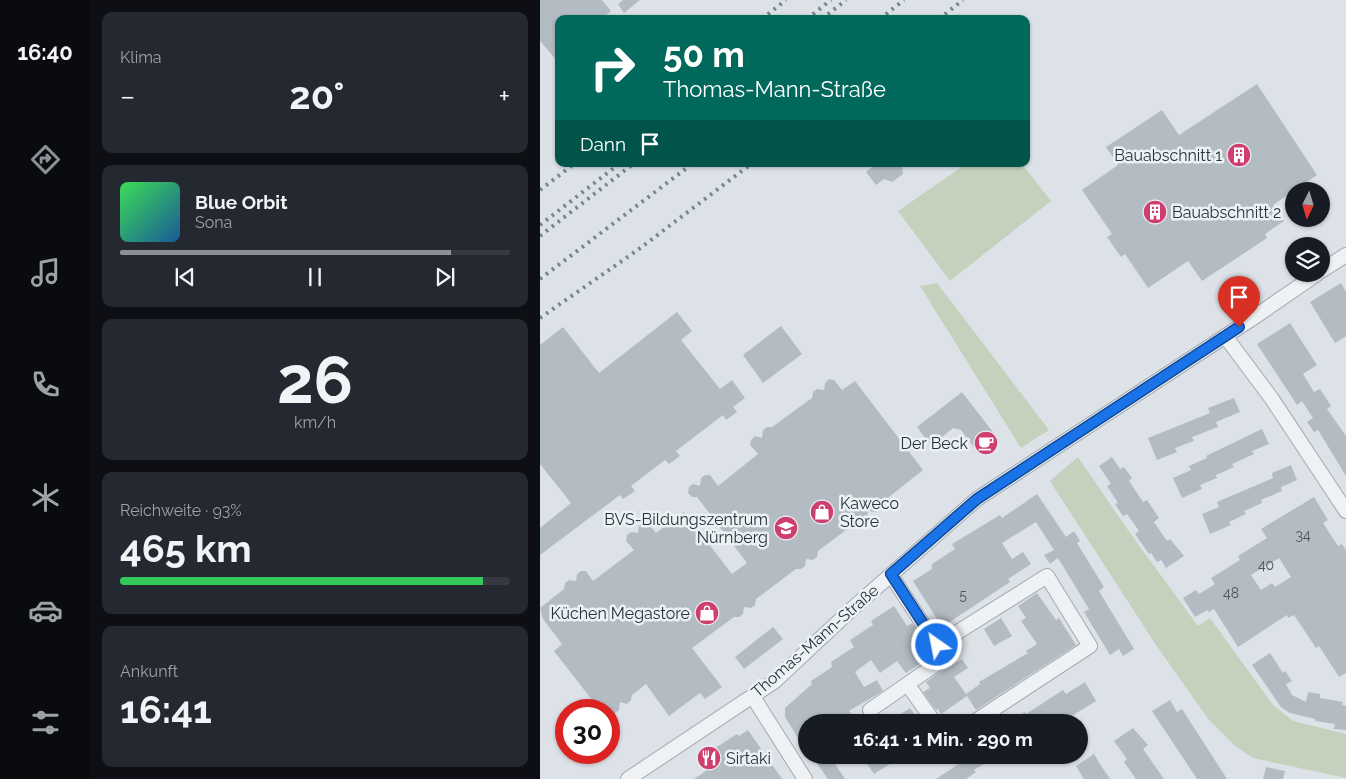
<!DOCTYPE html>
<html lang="de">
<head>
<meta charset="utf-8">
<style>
	body { margin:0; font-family:Raleway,sans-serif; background:#242831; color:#f1f3f6; height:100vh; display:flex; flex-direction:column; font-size:19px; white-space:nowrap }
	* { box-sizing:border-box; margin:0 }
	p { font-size:16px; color:#9ea1a6 }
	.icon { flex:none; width:28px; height:28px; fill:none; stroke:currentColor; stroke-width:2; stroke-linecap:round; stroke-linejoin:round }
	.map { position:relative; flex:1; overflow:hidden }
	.side { display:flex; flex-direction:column; gap:12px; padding:12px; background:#0d0f14; width:450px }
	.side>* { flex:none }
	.top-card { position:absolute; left:15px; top:15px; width:475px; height:152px; border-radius:10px; box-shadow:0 1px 4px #0004; background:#00695c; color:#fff; overflow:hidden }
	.needle { width:32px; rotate:185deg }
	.buttons { position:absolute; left:745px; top:182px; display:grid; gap:10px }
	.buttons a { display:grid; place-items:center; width:45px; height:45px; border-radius:50%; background:#171b24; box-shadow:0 1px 4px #0004; font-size:25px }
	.speed { position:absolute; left:15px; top:699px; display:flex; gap:10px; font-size:25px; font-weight:700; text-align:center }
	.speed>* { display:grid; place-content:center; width:65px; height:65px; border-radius:50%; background:#171b24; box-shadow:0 1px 4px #0004; line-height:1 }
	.speed .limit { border:8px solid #d22; background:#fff; color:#111 }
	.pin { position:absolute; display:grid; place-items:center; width:42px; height:42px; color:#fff; margin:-51px -21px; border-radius:50% 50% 50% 0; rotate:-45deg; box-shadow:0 0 5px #0007 }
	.pin .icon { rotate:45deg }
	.me { position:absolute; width:55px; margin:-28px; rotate:327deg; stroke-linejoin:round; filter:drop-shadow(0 0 4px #0008) }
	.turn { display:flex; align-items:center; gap:18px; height:105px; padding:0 25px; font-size:22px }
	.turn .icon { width:65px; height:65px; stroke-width:2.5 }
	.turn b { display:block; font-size:35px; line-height:42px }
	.then { display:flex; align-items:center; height:48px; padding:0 25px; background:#0003; gap:10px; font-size:19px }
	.big { font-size:38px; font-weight:700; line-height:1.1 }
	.side .card { flex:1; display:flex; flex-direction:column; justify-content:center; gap:8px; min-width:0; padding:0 18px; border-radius:10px; background:#242831 }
	.side .dial { align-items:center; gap:0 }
	.dial b { font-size:65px; line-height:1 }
	.song { display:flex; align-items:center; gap:15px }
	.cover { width:60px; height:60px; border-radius:8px; background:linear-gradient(135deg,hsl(130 70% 55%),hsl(210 70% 35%)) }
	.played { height:5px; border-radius:2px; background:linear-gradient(90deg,#8c9099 85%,#363941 85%) }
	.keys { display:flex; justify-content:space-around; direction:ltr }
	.heat { display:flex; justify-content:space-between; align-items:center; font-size:28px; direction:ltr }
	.charge { height:8px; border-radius:4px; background:linear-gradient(90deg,#34c759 93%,#363941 0) }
	.trip { position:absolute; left:258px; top:714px; width:290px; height:50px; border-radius:25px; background:#171b24; box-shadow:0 1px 4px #0004; font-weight:700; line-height:50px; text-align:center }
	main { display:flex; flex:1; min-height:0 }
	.tab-bar { display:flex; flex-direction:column; width:90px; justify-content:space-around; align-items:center; background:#090b0e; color:#9ea1a6 }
	.tab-bar .icon { width:35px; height:35px }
	.tab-bar .on { color:#8c9099 }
	.tab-bar b { font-size:22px; color:#f1f3f6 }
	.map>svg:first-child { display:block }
	.green { fill:#c6d1bd }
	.building { fill:#b4bcc3; fill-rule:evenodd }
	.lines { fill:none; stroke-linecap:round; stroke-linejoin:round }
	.street-casing { stroke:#a2aab1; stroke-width:16 }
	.street { stroke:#eff2f5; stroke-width:14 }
	.rail { stroke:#768590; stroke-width:4; stroke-dasharray:2.5 5; stroke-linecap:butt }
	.route-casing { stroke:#114b97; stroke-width:12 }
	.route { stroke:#1a73e8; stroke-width:9 }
	.labels { text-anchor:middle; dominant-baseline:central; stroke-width:5; stroke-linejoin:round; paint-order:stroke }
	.number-label { font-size:14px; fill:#4a555e }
	.poi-label { font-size:16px; fill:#26333d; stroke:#ecf1f4; text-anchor:end }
	.street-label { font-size:16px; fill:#26333d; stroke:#ecf1f4 }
</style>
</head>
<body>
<main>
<nav class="tab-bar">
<b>16:40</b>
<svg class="icon on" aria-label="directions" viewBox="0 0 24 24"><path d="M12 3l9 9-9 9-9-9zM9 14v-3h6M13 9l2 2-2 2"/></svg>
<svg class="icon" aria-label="music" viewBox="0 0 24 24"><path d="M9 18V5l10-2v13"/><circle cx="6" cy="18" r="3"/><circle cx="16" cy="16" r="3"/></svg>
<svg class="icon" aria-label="phone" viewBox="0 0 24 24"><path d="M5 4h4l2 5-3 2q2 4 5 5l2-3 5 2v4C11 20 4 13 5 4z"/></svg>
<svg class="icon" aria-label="climate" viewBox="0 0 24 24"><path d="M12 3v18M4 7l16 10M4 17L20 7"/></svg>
<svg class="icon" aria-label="car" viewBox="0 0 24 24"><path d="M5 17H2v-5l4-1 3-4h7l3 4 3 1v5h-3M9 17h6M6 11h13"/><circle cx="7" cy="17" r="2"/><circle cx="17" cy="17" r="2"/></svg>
<svg class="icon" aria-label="filters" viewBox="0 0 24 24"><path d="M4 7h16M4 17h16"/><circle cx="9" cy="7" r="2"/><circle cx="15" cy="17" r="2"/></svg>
</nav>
<section class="side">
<div class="card"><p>Klima</p>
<div class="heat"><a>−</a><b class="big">20°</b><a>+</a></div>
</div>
<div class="card">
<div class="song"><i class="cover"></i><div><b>Blue Orbit</b><p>Sona</p></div></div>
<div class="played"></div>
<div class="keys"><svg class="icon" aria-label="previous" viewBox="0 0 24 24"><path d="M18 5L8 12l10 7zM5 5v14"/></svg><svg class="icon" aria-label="pause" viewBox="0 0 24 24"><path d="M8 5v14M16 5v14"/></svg><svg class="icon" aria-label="next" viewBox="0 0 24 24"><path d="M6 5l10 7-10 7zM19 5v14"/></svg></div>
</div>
<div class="card dial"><b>26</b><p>km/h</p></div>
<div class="card"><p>Reichweite · 93%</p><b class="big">465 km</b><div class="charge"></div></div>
<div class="card"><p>Ankunft</p><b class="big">16:41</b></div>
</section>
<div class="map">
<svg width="806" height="779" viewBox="0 0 806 779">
	<rect width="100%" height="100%" fill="#dce2e7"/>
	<!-- green -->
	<g class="green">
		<polygon points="426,164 482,164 511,201 410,281 358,211"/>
		<polygon points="397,283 509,430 481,448 380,286"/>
		<polygon points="538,457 590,533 658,626 670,618 733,705 753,721 806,734 806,778 713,758 695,746 669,720 616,645 510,481"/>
	</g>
	<!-- building -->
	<g class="building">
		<polygon points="0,0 62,0 71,11 62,19 19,19 19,63 0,41"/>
		<polygon points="83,0 100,0 84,13 78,4"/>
		<polygon points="717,84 777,175 733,205 744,221 725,234 727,238 662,281 648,261 608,288 585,254 581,257 567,237 572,234 542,190 578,165 566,147 622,110 639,135"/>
		<polygon points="336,164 362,164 363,174 352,182 344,179 336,185 326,172"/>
		<polygon points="801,283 806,292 806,336 795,343 770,302"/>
		<polygon points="137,312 152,331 141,340 180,389 192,380 205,398 193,407 197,412 186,420 183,415 136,451 140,456 129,464 125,460 91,486 95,491 83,499 80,495 0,555 0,528 31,503 0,464 0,345 23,327 59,373"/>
		<polygon points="750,323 777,365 763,374 774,392 780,389 791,406 787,409 806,436 806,476 778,430 774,432 767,422 773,418 762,401 757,405 717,344"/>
		<polygon points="241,326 262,354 223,383 203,355"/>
		<polygon points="289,379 294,380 302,390 315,381 383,470 340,504 340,509 336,512 328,511 327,518 323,522 318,521 278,551 277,557 273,560 266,559 265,566 261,569 256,569 216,599 215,605 211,608 204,607 203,614 199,617 194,617 152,648 182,687 165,699 160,693 129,716 106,684 92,695 91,700 87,704 80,702 79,710 75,713 70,713 61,701 56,705 14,651 22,644 3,619 0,608 24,589 25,583 29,580 36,581 37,574 41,571 46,571 53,581 94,550 86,541 87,535 91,532 98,533 99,526 103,523 108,523 116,533 144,512 192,574 207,563 157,497 152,497 148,493 149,487 153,484 160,486 161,478 165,475 170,475 178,486 218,454 210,445 211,440 215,436 222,438 223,430 227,427 232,427 272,398 273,392 277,389 284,390 285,383"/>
		<polygon points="422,392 459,440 439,454 421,430 413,428 391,446 377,427"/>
		<polygon points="694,398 700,412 676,422 678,427 652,437 654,441 635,448 637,452 617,460 608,438 670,413 668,408"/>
		<polygon points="722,429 729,444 712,451 714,454 692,464 694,467 676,475 677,478 660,485 662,489 642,498 633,478 651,470 649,466 667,458 666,456"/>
		<polygon points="572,457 580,469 584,467 592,478 589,481 603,502 607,500 619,518 614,522 627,541 630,539 644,556 626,568 621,560 617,562 611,553 609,554 595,534 599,531 587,514 583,516 575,504 578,503 567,486 571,484 559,466"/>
		<polygon points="751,465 757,480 741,487 742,491 721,500 722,503 704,511 706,514 689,522 691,525 670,534 662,514 679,507 677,502 733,478 732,473"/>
		<polygon points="497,494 526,537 534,531 540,541 537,543 564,587 559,591 594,649 583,656 579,649 570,655 544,612 549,609 518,558 510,564 504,555 514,550 496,522 462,543 472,559 483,552 491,564 468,579 470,582 402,627 373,581 392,569 392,564 415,549 412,544 460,515 462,518"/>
		<path d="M774,497L788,520L783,523L798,546L802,544L806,550V673L799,677L779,646L776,648L754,615L748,618L747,615L698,647L674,609L669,612L667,610L655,617L643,598L656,590L659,594L675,584L671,578L700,560L698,556L727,538L721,529ZM739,558L751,577L735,587L732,583L721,590L711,575Z"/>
		<polygon points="497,593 516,620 519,618 536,645 436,710 427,696 401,714 398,709 396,710 383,692 390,688 386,682 403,670 422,659 428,668 414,677 426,694 440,684 439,682 488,653 486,651 497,644 481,621 486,618 478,606"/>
		<polygon points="354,606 367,626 372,623 378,632 374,635 389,658 366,673 357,661 340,673 331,660 315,672 324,687 337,680 343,691 309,711 317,722 266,722 266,751 245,717 245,708 272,684 271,681 292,667 291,662 314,647 310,640 333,625 331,621"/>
		<polygon points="461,618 472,636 454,646 444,629"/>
		<polygon points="233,627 243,639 204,669 195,657"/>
		<polygon points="730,653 743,673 745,671 752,681 746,684 752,695 766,702 768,692 780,694 780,698 803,702 802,705 806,706 806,730 794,729 795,724 775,721 775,719 750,713 741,707 712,665"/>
		<polygon points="545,682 556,701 522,722 467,722 485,712 486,714 523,690 526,694"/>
		<polygon points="630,700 637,712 642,709 687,779 657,779 612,711"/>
		<polygon points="370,708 380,722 349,722"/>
		<polygon points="593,728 608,745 603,749 624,779 596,779 584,762 587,759 574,741"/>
		<polygon points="208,730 242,779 154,779 166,771 158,759 197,734 199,736"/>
		<polygon points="554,754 560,764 570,779 544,779 536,766"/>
		<polygon points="271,755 289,755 305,779 288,779"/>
		<polygon points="321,755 364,755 334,774"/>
		<polygon points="432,755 459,755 434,770 436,772 426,779 396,779"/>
		<polygon points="726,767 745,771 743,779 723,779"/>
	</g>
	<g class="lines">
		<!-- street casing -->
		<g class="street-casing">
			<g id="street">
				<polyline points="781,271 806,255"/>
				<polyline points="685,336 732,399 806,511"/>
				<polyline points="397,645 507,576 550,646 434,722"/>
				<polyline points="368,685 394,722"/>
				<polyline points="213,697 265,779"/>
				<polyline points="330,710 405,658 351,575"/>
				<polyline points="88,779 235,681 312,609 437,499 713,318 777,274"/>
			</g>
		</g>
		<!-- street -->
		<use href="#street" class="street"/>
		<!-- rail -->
		<g class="rail">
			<polyline points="222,19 246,0"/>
			<polyline points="267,19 291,0"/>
			<polyline points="282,19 306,0"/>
			<polyline points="340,19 364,0"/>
			<polyline points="399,19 423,0"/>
			<polyline points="0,190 34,164"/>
			<polyline points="0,225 79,164"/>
			<polyline points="0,236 93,164"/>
			<polyline points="0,279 152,164"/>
			<polyline points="0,318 99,249 211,164"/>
		</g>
	</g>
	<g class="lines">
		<!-- route casing -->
		<g class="route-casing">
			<polyline id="route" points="397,645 351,574 437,499 699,327"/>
		</g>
		<!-- route -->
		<use href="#route" class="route"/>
	</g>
	<!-- icons -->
	<defs>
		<g id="building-disc" transform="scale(1.25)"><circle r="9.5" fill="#ce3f6f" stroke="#ecf1f4"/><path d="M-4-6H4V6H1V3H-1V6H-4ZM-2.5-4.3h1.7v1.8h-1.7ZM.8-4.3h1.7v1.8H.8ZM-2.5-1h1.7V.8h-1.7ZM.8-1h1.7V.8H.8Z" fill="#fff"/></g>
		<g id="cafe-disc" transform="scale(1.25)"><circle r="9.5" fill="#ce3f6f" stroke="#ecf1f4"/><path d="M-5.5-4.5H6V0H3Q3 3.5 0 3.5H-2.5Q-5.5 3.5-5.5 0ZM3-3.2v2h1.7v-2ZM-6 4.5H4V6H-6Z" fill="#fff"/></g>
		<g id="shop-disc" transform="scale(1.25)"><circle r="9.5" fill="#ce3f6f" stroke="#ecf1f4"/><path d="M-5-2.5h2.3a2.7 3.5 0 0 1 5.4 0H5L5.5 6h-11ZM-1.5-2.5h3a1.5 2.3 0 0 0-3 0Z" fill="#fff"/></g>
		<g id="school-disc" transform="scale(1.25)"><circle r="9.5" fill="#ce3f6f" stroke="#ecf1f4"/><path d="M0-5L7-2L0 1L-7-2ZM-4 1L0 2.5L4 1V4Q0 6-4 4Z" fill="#fff"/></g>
		<g id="restaurant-disc" transform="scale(1.25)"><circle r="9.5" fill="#ce3f6f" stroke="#ecf1f4"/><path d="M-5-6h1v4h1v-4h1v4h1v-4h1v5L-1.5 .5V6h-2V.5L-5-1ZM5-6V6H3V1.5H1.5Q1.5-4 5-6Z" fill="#fff"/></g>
	</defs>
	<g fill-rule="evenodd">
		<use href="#building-disc" x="699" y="155"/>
		<use href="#building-disc" x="615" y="212"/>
		<use href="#cafe-disc" x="446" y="443"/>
		<use href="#shop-disc" x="282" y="512"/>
		<use href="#school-disc" x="246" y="528"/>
		<use href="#shop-disc" x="167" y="613"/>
		<use href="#restaurant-disc" x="169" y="758"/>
	</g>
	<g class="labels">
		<!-- number labels -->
		<g class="number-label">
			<text x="763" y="535">34</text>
			<text x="726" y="565">40</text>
			<text x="691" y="593">48</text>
			<text x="423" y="595">5</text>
		</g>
		<!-- poi labels -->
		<g class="poi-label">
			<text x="682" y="155">Bauabschnitt 1</text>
			<text x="632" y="212" text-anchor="start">Bauabschnitt 2</text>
			<text x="428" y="443">Der Beck</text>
			<text x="300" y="503" text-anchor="start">Kaweco<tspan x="300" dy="18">Store</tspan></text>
			<text x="228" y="519">BVS-Bildungszentrum<tspan x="228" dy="18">Nürnberg</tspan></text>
			<text x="150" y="613">Küchen Megastore</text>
			<text x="186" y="758" text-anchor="start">Sirtaki</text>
		</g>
		<!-- street labels -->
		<g class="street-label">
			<text transform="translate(275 641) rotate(-41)">Thomas-Mann-Straße</text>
		</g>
	</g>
</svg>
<div class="buttons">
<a><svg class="needle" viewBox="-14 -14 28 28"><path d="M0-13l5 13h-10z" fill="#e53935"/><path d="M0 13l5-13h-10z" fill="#9ea1a6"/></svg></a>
<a><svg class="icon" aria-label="layers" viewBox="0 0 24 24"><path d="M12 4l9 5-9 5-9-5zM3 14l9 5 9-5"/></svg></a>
</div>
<div class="speed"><div class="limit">30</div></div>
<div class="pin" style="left:699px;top:327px;background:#d93025"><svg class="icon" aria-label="arrive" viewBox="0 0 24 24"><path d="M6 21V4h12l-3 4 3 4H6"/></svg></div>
<svg class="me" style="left:397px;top:645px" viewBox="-20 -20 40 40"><circle r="17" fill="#1a73e8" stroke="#fff" stroke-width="3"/><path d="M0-11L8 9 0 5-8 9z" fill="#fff"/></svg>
<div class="trip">16:41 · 1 Min. · 290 m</div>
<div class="top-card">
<div class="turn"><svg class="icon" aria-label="right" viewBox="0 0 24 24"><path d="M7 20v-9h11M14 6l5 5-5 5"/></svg><div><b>50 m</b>Thomas-Mann-Straße</div></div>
<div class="then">Dann<svg class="icon" aria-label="arrive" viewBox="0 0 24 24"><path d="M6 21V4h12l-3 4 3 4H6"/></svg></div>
</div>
</div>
</main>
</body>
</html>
